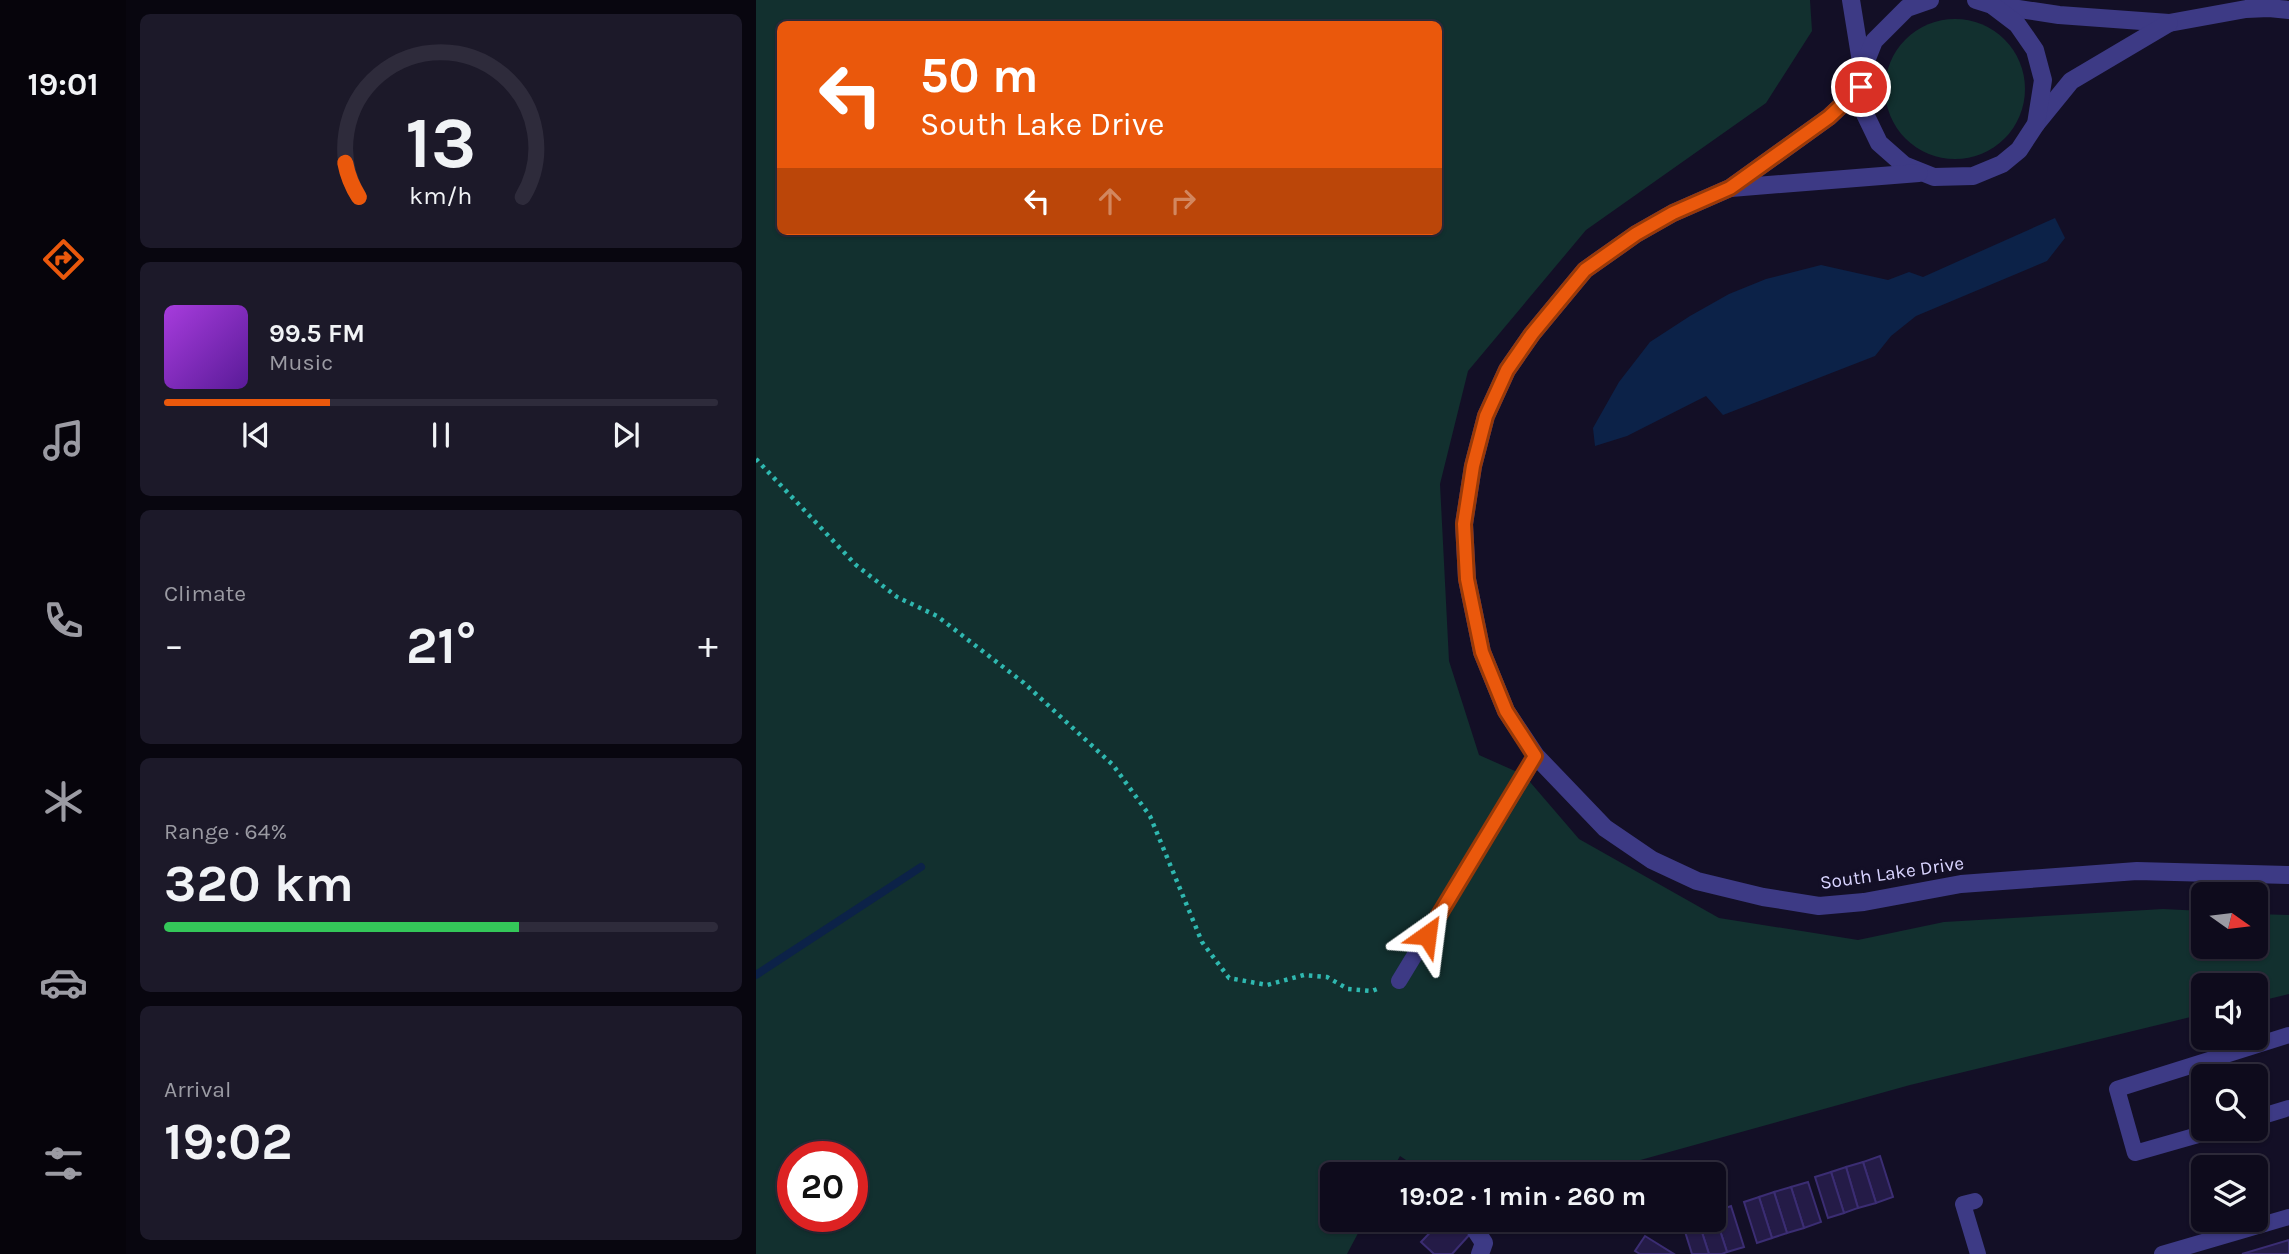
<!DOCTYPE html>
<html lang="en">
<head>
<meta charset="utf-8">
<style>
	body { margin:0; font-family:Karla,sans-serif; background:#1c1929; color:#f1f3f6; height:100vh; display:flex; flex-direction:column; font-size:26px; white-space:nowrap }
	* { box-sizing:border-box; margin:0 }
	p { font-size:23px; color:#9b9ba3 }
	.icon { flex:none; width:38px; height:38px; fill:none; stroke:currentColor; stroke-width:2; stroke-linecap:round; stroke-linejoin:round }
	.map { position:relative; flex:1; overflow:hidden }
	.side { display:flex; flex-direction:column; gap:14px; padding:14px; background:#08060f; width:630px }
	.side>* { flex:none }
	.hud { position:absolute; left:21px; top:21px; width:665px; height:214px; border-radius:10px; box-shadow:0 2px 5px #0004,0 0 0 2px #2e2b3b; background:#ea580c; color:#fff; overflow:hidden }
	.needle { width:46px; rotate:104deg }
	.controls { position:absolute; left:1435px; top:882px; display:grid; gap:14px }
	.controls a { display:grid; place-items:center; width:77px; height:77px; border-radius:10px; background:#0e0b1c; box-shadow:0 2px 5px #0004,0 0 0 2px #2e2b3b; font-size:35px }
	.speed { position:absolute; left:21px; top:1141px; display:flex; gap:14px; font-size:35px; font-weight:700; text-align:center }
	.speed>* { display:grid; place-content:center; width:91px; height:91px; border-radius:50%; background:#0e0b1c; box-shadow:0 2px 5px #0004,0 0 0 2px #2e2b3b; line-height:1 }
	.speed .limit { border:10px solid #d22; background:#fff; color:#111 }
	.pin { position:absolute; display:grid; place-items:center; width:60px; height:60px; color:#fff; margin:-30px; border:4px solid #fff; border-radius:50%; box-shadow:0 2px 7px #0007 }
	.me { position:absolute; width:77px; margin:-38px; rotate:31deg; stroke-linejoin:round; filter:drop-shadow(0 0 5px #0008) }
	.turn { display:flex; align-items:center; gap:24px; height:147px; padding:0 28px; font-size:32px }
	.turn .icon { width:91px; height:91px; stroke-width:2.5 }
	.turn b { display:block; font-size:49px; line-height:60px }
	.lanes { display:flex; align-items:center; height:66px; padding:0 28px; background:#0003; justify-content:center; gap:35px; direction:ltr }
	.lanes .off { opacity:.35 }
	.big { font-size:52px; font-weight:700; line-height:1.1 }
	.side .card { flex:1; display:flex; flex-direction:column; justify-content:center; gap:10px; min-width:0; padding:0 24px; border-radius:10px; background:#1c1929 }
	.side .dial { align-items:center; gap:0 }
	.dial svg { height:182px; overflow:visible; fill:none; stroke:#2e2b3b; stroke-width:7; stroke-linecap:round; text-anchor:middle }
	.dial text { fill:#f1f3f6; stroke:none }
	.song { display:flex; align-items:center; gap:21px }
	.cover { width:84px; height:84px; border-radius:10px; background:linear-gradient(135deg,hsl(280 70% 55%),hsl(270 70% 35%)) }
	.played { height:7px; border-radius:4px; background:linear-gradient(90deg,#ea580c 30%,#2e2b3b 30%) }
	.keys { display:flex; justify-content:space-around; direction:ltr }
	.heat { display:flex; justify-content:space-between; align-items:center; font-size:38px; direction:ltr }
	.charge { height:10px; border-radius:5px; background:linear-gradient(90deg,#34c759 64%,#2e2b3b 0) }
	.trip { position:absolute; left:564px; top:1162px; width:406px; height:70px; border-radius:10px; background:#0e0b1c; box-shadow:0 2px 5px #0004,0 0 0 2px #2e2b3b; font-weight:700; line-height:70px; text-align:center }
	main { display:flex; flex:1; min-height:0 }
	.menu { display:flex; flex-direction:column; width:126px; justify-content:space-around; align-items:center; background:#06040b; color:#9b9ba3 }
	.menu .icon { width:49px; height:49px }
	.menu .active { color:#ea580c }
	.menu b { font-size:32px; color:#f1f3f6 }
	.map>svg:first-child { display:block }
	.green { fill:#12302f; fill-rule:evenodd }
	.water { fill:#0c2248 }
	.lines { fill:none; stroke-linecap:round; stroke-linejoin:round }
	.stream { stroke:#0c2248; stroke-width:8 }
	.building { fill:#241b47; stroke:#3b2d73; stroke-width:2 }
	.path { stroke:#2fb8b0; stroke-width:4.5; stroke-dasharray:3.5 5; stroke-linecap:butt }
	.service { stroke:#3d3a85; stroke-width:16 }
	.minor { stroke:#3d3a85; stroke-width:18 }
	.tertiary { stroke:#3d3a85; stroke-width:18 }
	.route-casing { stroke:#983908; stroke-width:18 }
	.route { stroke:#ea580c; stroke-width:12 }
	.labels { text-anchor:middle; dominant-baseline:central; stroke-width:7; stroke-linejoin:round; paint-order:stroke }
	.street-label { font-size:19px; fill:#d9d4ff; stroke:#130f26 }
</style>
</head>
<body>
<main>
<nav class="menu">
<b>19:01</b>
<svg class="icon active" aria-label="directions" viewBox="0 0 24 24"><path d="M12 3l9 9-9 9-9-9zM9 14v-3h6M13 9l2 2-2 2"/></svg>
<svg class="icon" aria-label="music" viewBox="0 0 24 24"><path d="M9 18V5l10-2v13"/><circle cx="6" cy="18" r="3"/><circle cx="16" cy="16" r="3"/></svg>
<svg class="icon" aria-label="phone" viewBox="0 0 24 24"><path d="M5 4h4l2 5-3 2q2 4 5 5l2-3 5 2v4C11 20 4 13 5 4z"/></svg>
<svg class="icon" aria-label="climate" viewBox="0 0 24 24"><path d="M12 3v18M4 7l16 10M4 17L20 7"/></svg>
<svg class="icon" aria-label="car" viewBox="0 0 24 24"><path d="M5 17H2v-5l4-1 3-4h7l3 4 3 1v5h-3M9 17h6M6 11h13"/><circle cx="7" cy="17" r="2"/><circle cx="17" cy="17" r="2"/></svg>
<svg class="icon" aria-label="filters" viewBox="0 0 24 24"><path d="M4 7h16M4 17h16"/><circle cx="9" cy="7" r="2"/><circle cx="15" cy="17" r="2"/></svg>
</nav>
<section class="side">
<div class="card dial"><svg viewBox="0 0 100 80">
<path d="M14 69A42 42 0 1 1 86 69"/>
<path d="M14 69A42 42 0 0 1 8 54" stroke="#ea580c"/>
<text x="50" y="56" font-size="32" font-weight="700">13</text>
<text x="50" y="72" font-size="11">km/h</text>
</svg></div>
<div class="card">
<div class="song"><i class="cover"></i><div><b>99.5 FM</b><p>Music</p></div></div>
<div class="played"></div>
<div class="keys"><svg class="icon" aria-label="previous" viewBox="0 0 24 24"><path d="M18 5L8 12l10 7zM5 5v14"/></svg><svg class="icon" aria-label="pause" viewBox="0 0 24 24"><path d="M8 5v14M16 5v14"/></svg><svg class="icon" aria-label="next" viewBox="0 0 24 24"><path d="M6 5l10 7-10 7zM19 5v14"/></svg></div>
</div>
<div class="card"><p>Climate</p>
<div class="heat"><a>−</a><b class="big">21°</b><a>+</a></div>
</div>
<div class="card"><p>Range · 64%</p><b class="big">320 km</b><div class="charge"></div></div>
<div class="card"><p>Arrival</p><b class="big">19:02</b></div>
</section>
<div class="map">
<svg width="1533" height="1254" viewBox="0 0 1533 1254">
	<rect width="100%" height="100%" fill="#130f26"/>
	<!-- green -->
	<g class="green">
		<path d="M0,0H1054L1056,31L1010,103L830,230L712,371L684,484L693,661L723,755L768,775L823,839L963,918L1102,940L1188,922L1407,909L1447,911V947H1500V914L1533,915V994L1500,1002V985H1447V1014L1154,1085L834,1174H671L644,1156L634,1174H576V1220H609L591,1254H0ZM24,24H682V231H24ZM37,1157H96V1216H37Z"/>
		<circle cx="1199" cy="89" r="70"/>
	</g>
	<!-- water -->
	<polygon class="water" points="1299,218 1309,238 1291,261 1160,316 1135,336 1119,356 967,415 950,396 871,436 839,446 837,428 863,382 894,342 934,316 973,294 1010,279 1065,265 1132,280 1153,272 1167,277"/>
	<g class="lines">
		<!-- stream -->
		<polyline class="stream" points="0,975 165,867"/>
	</g>
	<!-- building -->
	<g class="building">
		<polygon points="1124,1156 1137,1197 1120,1203 1107,1162"/>
		<polygon points="1107,1162 1120,1203 1102,1208 1090,1167"/>
		<polygon points="1090,1167 1102,1208 1088,1213 1075,1172"/>
		<polygon points="1075,1172 1088,1213 1072,1218 1059,1177"/>
		<polygon points="1052,1182 1065,1222 1048,1228 1035,1187"/>
		<polygon points="1035,1187 1048,1228 1031,1233 1018,1192"/>
		<polygon points="1018,1192 1031,1233 1016,1238 1003,1197"/>
		<polygon points="1003,1197 1016,1238 1001,1243 988,1202"/>
		<polygon points="975,1206 988,1247 971,1252 958,1212"/>
		<polygon points="958,1212 971,1252 966,1254 953,1254 942,1220 957,1220"/>
		<polygon points="686,1220 700,1220 715,1233 696,1254 678,1254 665,1242"/>
		<polygon points="933,1220 942,1220 953,1254 936,1254 926,1222"/>
		<polygon points="889,1236 918,1254 884,1254 879,1251"/>
		<polygon points="1533,1240 1533,1254 1486,1254"/>
	</g>
	<g class="lines">
		<!-- path -->
		<polyline class="path" points="0,459 100,565 141,597 181,616 268,683 357,765 394,816 446,942 473,978 511,985 548,975 571,977 592,989 616,991 624,988"/>
		<!-- service -->
		<g class="service">
			<polyline points="643,981 780,756"/>
			<polyline points="1500,1118 1533,1108"/>
			<polyline points="1463,1129 1379,1153 1361,1089 1533,1035"/>
			<polyline points="1219,1201 1207,1204 1222,1254"/>
			<polyline points="1406,1254 1533,1217"/>
		</g>
		<!-- minor -->
		<g class="minor">
			<polyline points="1236,5 1303,15 1413,23 1490,9 1513,8 1533,10"/>
			<polyline points="1280,124 1315,81 1413,23"/>
			<polyline points="713,1220 728,1243 724,1254"/>
		</g>
		<!-- tertiary -->
		<g class="tertiary">
			<polyline points="1095,0 1106,68"/>
			<polyline points="1174,0 1151,8 1118,41 1106,71 1105,87 1109,114 1123,143 1148,165 1178,177 1217,176 1246,164 1263,150 1280,124 1287,80 1279,50 1261,24 1236,5 1220,0"/>
			<polyline points="1105,87 1073,117 974,188 917,213 880,234 829,270 776,334 751,370 730,416 717,466 708,524 711,579 726,652 750,711 780,756 849,828 896,860 941,881 1007,897 1063,906 1108,902 1205,884 1381,871 1533,875"/>
			<polyline points="975,188 1163,173"/>
		</g>
	</g>
	<g class="lines">
		<!-- route casing -->
		<g class="route-casing">
			<polyline id="route" points="671,935 779,756 750,711 726,652 711,579 708,524 717,466 730,416 751,370 776,334 829,270 880,234 917,213 974,188 1073,117 1105,87"/>
		</g>
		<!-- route -->
		<use href="#route" class="route"/>
	</g>
	<g class="labels">
		<!-- street labels -->
		<g class="street-label">
			<text transform="translate(1136 873) rotate(-8)">South Lake Drive</text>
		</g>
	</g>
</svg>
<div class="controls">
<a><svg class="needle" viewBox="-14 -14 28 28"><path d="M0-13l5 13h-10z" fill="#e53935"/><path d="M0 13l5-13h-10z" fill="#9b9ba3"/></svg></a>
<a><svg class="icon" aria-label="sound" viewBox="0 0 24 24"><path d="M4 9h4l5-4v14l-5-4H4zM17 9q2 3 0 6"/></svg></a>
<a><svg class="icon" aria-label="search" viewBox="0 0 24 24"><circle cx="10" cy="10" r="6"/><path d="M15 15l6 6"/></svg></a>
<a><svg class="icon" aria-label="layers" viewBox="0 0 24 24"><path d="M12 4l9 5-9 5-9-5zM3 14l9 5 9-5"/></svg></a>
</div>
<div class="speed"><div class="limit">20</div></div>
<div class="pin" style="left:1105px;top:87px;background:#d93025"><svg class="icon" aria-label="arrive" viewBox="0 0 24 24"><path d="M6 21V4h12l-3 4 3 4H6"/></svg></div>
<svg class="me" style="left:671px;top:935px" viewBox="-20 -20 40 40"><path d="M0-17L14 15 0 8-14 15z" fill="#ea580c" stroke="#fff" stroke-width="4"/></svg>
<div class="trip">19:02 · 1 min · 260 m</div>
<div class="hud">
<div class="turn"><svg class="icon" aria-label="left" viewBox="0 0 24 24"><path d="M17 20v-9H6M10 6l-5 5 5 5"/></svg><div><b>50 m</b>South Lake Drive</div></div>
<div class="lanes"><svg class="icon" aria-label="left" viewBox="0 0 24 24"><path d="M17 20v-9H6M10 6l-5 5 5 5"/></svg><svg class="icon off" aria-label="ahead" viewBox="0 0 24 24"><path d="M12 20V5M6 11l6-6 6 6"/></svg><svg class="icon off" aria-label="right" viewBox="0 0 24 24"><path d="M7 20v-9h11M14 6l5 5-5 5"/></svg></div>
</div>
</div>
</main>
</body>
</html>
